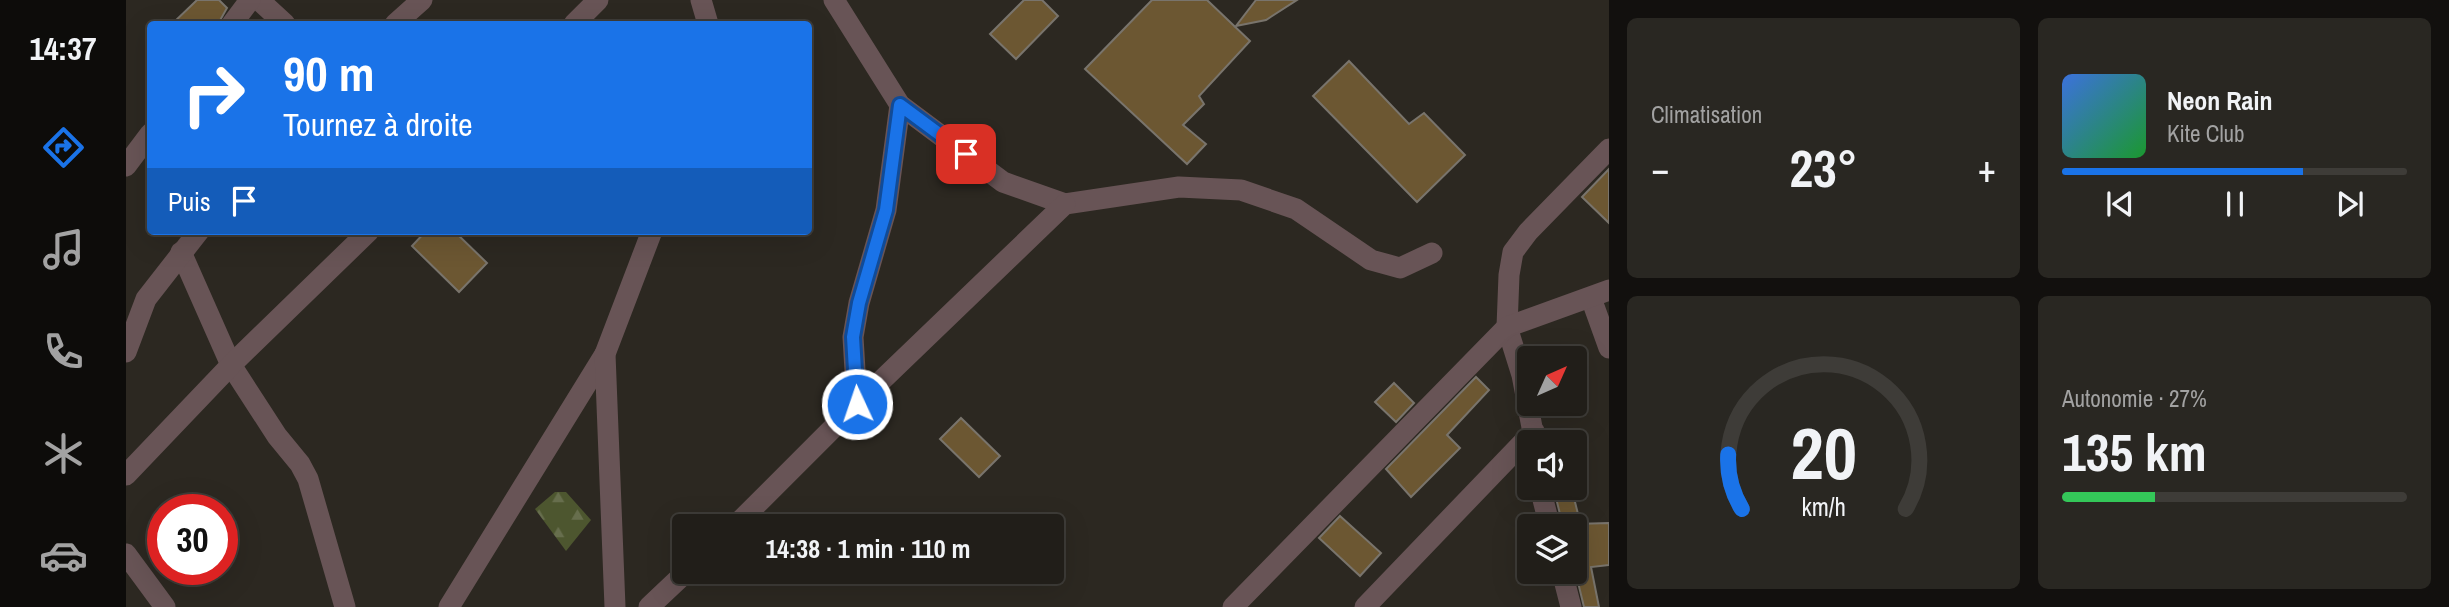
<!DOCTYPE html>
<html lang="fr">
<head>
<meta charset="utf-8">
<style>
	body { margin:0; font-family:"Archivo Narrow",sans-serif; background:#292722; color:#f1f3f6; height:100vh; display:flex; flex-direction:column; font-size:26px; white-space:nowrap }
	* { box-sizing:border-box; margin:0 }
	p { font-size:23px; color:#a2a2a2 }
	.icon { flex:none; width:38px; height:38px; fill:none; stroke:currentColor; stroke-width:2; stroke-linecap:round; stroke-linejoin:round }
	.map { position:relative; flex:1; overflow:hidden }
	.sheet { display:flex; flex-direction:column; gap:18px; padding:18px; background:#12100e; width:840px }
	.sheet>* { flex:none }
	.banner { position:absolute; left:21px; top:21px; width:665px; height:214px; border-radius:7px; box-shadow:0 7px 28px #0002,0 0 0 2px #3e3c38; background:#1a73e8; color:#fff; overflow:hidden }
	.needle { width:46px; rotate:45deg }
	.buttons { position:absolute; left:1391px; top:346px; display:grid; gap:14px }
	.buttons a { display:grid; place-items:center; width:70px; height:70px; border-radius:7px; background:#211e19; box-shadow:0 7px 28px #0002,0 0 0 2px #3e3c38; font-size:35px }
	.speed { position:absolute; left:21px; top:494px; display:flex; gap:14px; font-size:35px; font-weight:700; text-align:center }
	.speed>* { display:grid; place-content:center; width:91px; height:91px; border-radius:50%; background:#211e19; box-shadow:0 7px 28px #0002,0 0 0 2px #3e3c38; line-height:1 }
	.speed .limit { border:10px solid #d22; background:#fff; color:#111 }
	.pin { position:absolute; display:grid; place-items:center; width:60px; height:60px; color:#fff; margin:-30px; border-radius:14px; box-shadow:0 4px 10px #0006 }
	.me { position:absolute; width:77px; margin:-38px; rotate:357deg; stroke-linejoin:round; filter:drop-shadow(0 0 5px #0008) }
	.turn { display:flex; align-items:center; gap:24px; height:147px; padding:0 21px; font-size:32px }
	.turn .icon { width:91px; height:91px; stroke-width:2.5 }
	.turn b { display:block; font-size:49px; line-height:60px }
	.then { display:flex; align-items:center; height:66px; padding:0 21px; background:#0003; gap:14px; font-size:26px }
	.big { font-size:52px; font-weight:700; line-height:1.1 }
	.sheet .tile { flex:1; display:flex; flex-direction:column; justify-content:center; gap:10px; min-width:0; padding:0 24px; border-radius:10px; background:#292722 }
	.sheet .dial { align-items:center; gap:0 }
	.dial svg { height:182px; overflow:visible; fill:none; stroke:#3e3c38; stroke-width:7; stroke-linecap:round; text-anchor:middle }
	.dial text { fill:#f1f3f6; stroke:none }
	.song { display:flex; align-items:center; gap:21px }
	.cover { width:84px; height:84px; border-radius:10px; background:linear-gradient(135deg,hsl(220 70% 55%),hsl(130 70% 35%)) }
	.played { height:7px; border-radius:4px; background:linear-gradient(90deg,#1a73e8 70%,#3e3c38 70%) }
	.keys { display:flex; justify-content:space-around; direction:ltr }
	.heat { display:flex; justify-content:space-between; align-items:center; font-size:38px; direction:ltr }
	.charge { height:10px; border-radius:5px; background:linear-gradient(90deg,#34c759 27%,#3e3c38 0) }
	.sheet .tiles { flex:1; display:grid; gap:18px; grid-template-columns:repeat(2,1fr) }
	.trip { position:absolute; left:546px; top:514px; width:392px; height:70px; border-radius:7px; background:#211e19; box-shadow:0 7px 28px #0002,0 0 0 2px #3e3c38; font-weight:700; line-height:70px; text-align:center }
	main { display:flex; flex:1; min-height:0 }
	.menu { display:flex; flex-direction:column; width:126px; justify-content:space-around; align-items:center; background:#0d0c0a; color:#a2a2a2 }
	.menu .icon { width:49px; height:49px }
	.menu .current { color:#1a73e8 }
	.menu b { font-size:32px; color:#f1f3f6 }
	.map>svg:first-child { display:block }
	.forest { fill:url(#forest-firs) }
	.building { fill:#6c5732; stroke:#79746c; stroke-width:2 }
	.lines { fill:none; stroke-linecap:round; stroke-linejoin:round }
	.minor { stroke:#685456; stroke-width:21 }
	.route-casing { stroke:#114b97; stroke-width:18 }
	.route { stroke:#1a73e8; stroke-width:12 }
</style>
</head>
<body>
<main>
<nav class="menu">
<b>14:37</b>
<svg class="icon current" aria-label="directions" viewBox="0 0 24 24"><path d="M12 3l9 9-9 9-9-9zM9 14v-3h6M13 9l2 2-2 2"/></svg>
<svg class="icon" aria-label="music" viewBox="0 0 24 24"><path d="M9 18V5l10-2v13"/><circle cx="6" cy="18" r="3"/><circle cx="16" cy="16" r="3"/></svg>
<svg class="icon" aria-label="phone" viewBox="0 0 24 24"><path d="M5 4h4l2 5-3 2q2 4 5 5l2-3 5 2v4C11 20 4 13 5 4z"/></svg>
<svg class="icon" aria-label="climate" viewBox="0 0 24 24"><path d="M12 3v18M4 7l16 10M4 17L20 7"/></svg>
<svg class="icon" aria-label="car" viewBox="0 0 24 24"><path d="M5 17H2v-5l4-1 3-4h7l3 4 3 1v5h-3M9 17h6M6 11h13"/><circle cx="7" cy="17" r="2"/><circle cx="17" cy="17" r="2"/></svg>
</nav>
<div class="map">
<svg width="1483" height="607" viewBox="0 0 1483 607">
	<defs>
		<pattern id="forest-firs" width="22" height="20" patternUnits="userSpaceOnUse" patternTransform="scale(1.75)"><rect width="22" height="20" fill="#4d562f"/><path d="M5 1l3.5 6h-7zM16 11l3.5 6h-7z" fill="#676e4d"/></pattern>
	</defs>
	<rect width="100%" height="100%" fill="#2c2821"/>
	<!-- forest -->
	<polygon class="forest" points="429,492 440,492 465,520 440,551 409,509"/>
	<!-- building -->
	<g class="building">
		<polygon points="71,0 93,0 101,8 92,24 46,24"/>
		<polygon points="898,0 916,0 932,16 890,59 864,34"/>
		<polygon points="1026,0 1081,0 1124,41 1073,96 1078,104 1057,125 1080,144 1061,164 959,69"/>
		<polygon points="1130,0 1171,0 1140,20 1110,26"/>
		<polygon points="1223,61 1283,124 1298,113 1339,155 1291,202 1187,96"/>
		<polygon points="1483,169 1483,223 1456,197"/>
		<polygon points="300,231 328,231 361,263 333,292 286,246"/>
		<polygon points="1350,377 1363,390 1321,435 1334,448 1285,497 1260,469"/>
		<polygon points="1268,383 1288,403 1270,422 1249,402"/>
		<polygon points="835,418 874,456 853,477 814,439"/>
		<polygon points="1446,490 1453,518 1436,522 1429,494"/>
		<polygon points="1214,516 1255,553 1234,576 1193,538"/>
		<polygon points="1483,523 1483,565 1465,567 1473,607 1458,607 1449,570 1449,524"/>
	</g>
	<g class="lines">
		<!-- minor -->
		<g class="minor">
			<polyline points="133,0 159,24"/>
			<polyline points="575,0 582,24"/>
			<polyline points="708,0 774,105 877,182 939,204 1053,187 1115,190 1170,209 1245,260 1274,268 1306,253"/>
			<polyline points="106,24 124,0"/>
			<polyline points="269,24 296,0"/>
			<polyline points="448,24 472,0"/>
			<polyline points="0,166 24,134"/>
			<polyline points="55,252 105,365 151,436 174,464 182,479 219,607"/>
			<polyline points="1465,298 1483,348"/>
			<polyline points="0,352 20,299 73,231"/>
			<polyline points="731,404 727,337 733,303 760,210 774,105"/>
			<polyline points="1409,443 1396,375 1381,327 1383,275 1387,252 1402,232 1483,149"/>
			<polyline points="0,475 105,365 243,231"/>
			<polyline points="1414,488 1424,527"/>
			<polyline points="608,527 731,404 939,204"/>
			<polyline points="0,554 39,607"/>
			<polyline points="1436,572 1445,607"/>
			<polyline points="323,607 479,354"/>
			<polyline points="489,607 479,354 526,231"/>
			<polyline points="523,607 560,572"/>
			<polyline points="1107,607 1381,327 1483,290"/>
			<polyline points="1239,607 1408,431"/>
		</g>
	</g>
	<g class="lines">
		<!-- route casing -->
		<g class="route-casing">
			<polyline id="route" points="731,404 727,337 733,303 760,210 774,105 840,154"/>
		</g>
		<!-- route -->
		<use href="#route" class="route"/>
	</g>
</svg>
<div class="buttons">
<a><svg class="needle" viewBox="-14 -14 28 28"><path d="M0-13l5 13h-10z" fill="#e53935"/><path d="M0 13l5-13h-10z" fill="#a2a2a2"/></svg></a>
<a><svg class="icon" aria-label="sound" viewBox="0 0 24 24"><path d="M4 9h4l5-4v14l-5-4H4zM17 9q2 3 0 6"/></svg></a>
<a><svg class="icon" aria-label="layers" viewBox="0 0 24 24"><path d="M12 4l9 5-9 5-9-5zM3 14l9 5 9-5"/></svg></a>
</div>
<div class="speed"><div class="limit">30</div></div>
<div class="pin" style="left:840px;top:154px;background:#d93025"><svg class="icon" aria-label="arrive" viewBox="0 0 24 24"><path d="M6 21V4h12l-3 4 3 4H6"/></svg></div>
<svg class="me" style="left:731px;top:404px" viewBox="-20 -20 40 40"><circle r="17" fill="#1a73e8" stroke="#fff" stroke-width="3"/><path d="M0-11L8 9 0 5-8 9z" fill="#fff"/></svg>
<div class="trip">14:38 · 1 min · 110 m</div>
<div class="banner">
<div class="turn"><svg class="icon" aria-label="right" viewBox="0 0 24 24"><path d="M7 20v-9h11M14 6l5 5-5 5"/></svg><div><b>90 m</b>Tournez à droite</div></div>
<div class="then">Puis<svg class="icon" aria-label="arrive" viewBox="0 0 24 24"><path d="M6 21V4h12l-3 4 3 4H6"/></svg></div>
</div>
</div>
<section class="sheet">
<div class="tiles">
<div class="tile"><p>Climatisation</p>
<div class="heat"><a>−</a><b class="big">23°</b><a>+</a></div>
</div>
<div class="tile">
<div class="song"><i class="cover"></i><div><b>Neon Rain</b><p>Kite Club</p></div></div>
<div class="played"></div>
<div class="keys"><svg class="icon" aria-label="previous" viewBox="0 0 24 24"><path d="M18 5L8 12l10 7zM5 5v14"/></svg><svg class="icon" aria-label="pause" viewBox="0 0 24 24"><path d="M8 5v14M16 5v14"/></svg><svg class="icon" aria-label="next" viewBox="0 0 24 24"><path d="M6 5l10 7-10 7zM19 5v14"/></svg></div>
</div>
<div class="tile dial"><svg viewBox="0 0 100 80">
<path d="M14 69A42 42 0 1 1 86 69"/>
<path d="M14 69A42 42 0 0 1 8 45" stroke="#1a73e8"/>
<text x="50" y="56" font-size="32" font-weight="700">20</text>
<text x="50" y="72" font-size="11">km/h</text>
</svg></div>
<div class="tile"><p>Autonomie · 27%</p><b class="big">135 km</b><div class="charge"></div></div>
</div>
</section>
</main>
</body>
</html>
